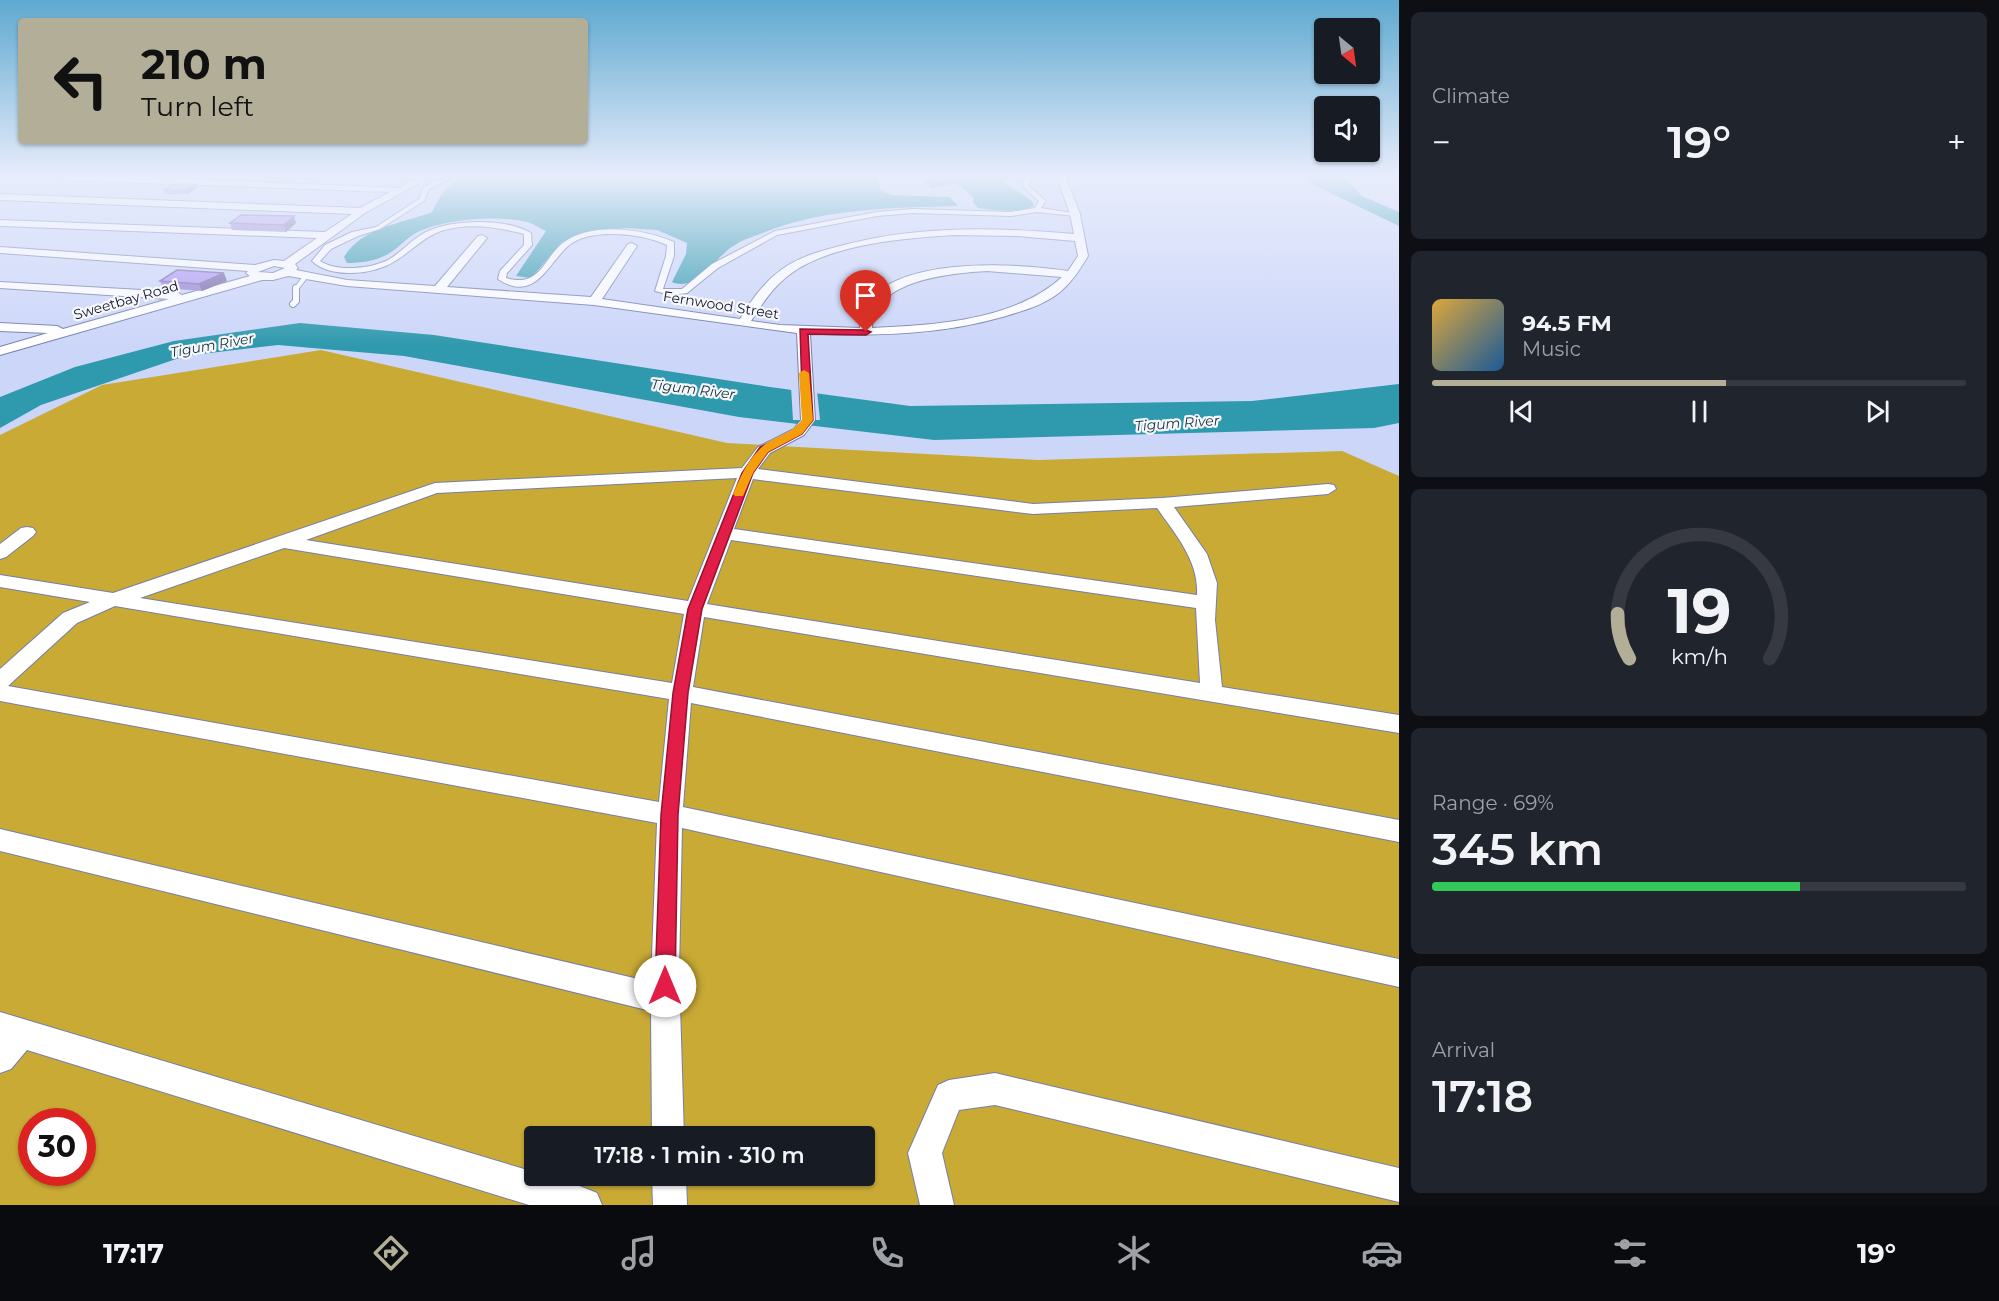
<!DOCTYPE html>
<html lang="en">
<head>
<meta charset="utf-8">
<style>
	body { margin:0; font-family:Montserrat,sans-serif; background:#20242c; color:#f1f3f6; height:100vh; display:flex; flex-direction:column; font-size:22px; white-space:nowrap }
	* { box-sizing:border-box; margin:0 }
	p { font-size:20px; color:#9ea1a6 }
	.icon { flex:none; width:33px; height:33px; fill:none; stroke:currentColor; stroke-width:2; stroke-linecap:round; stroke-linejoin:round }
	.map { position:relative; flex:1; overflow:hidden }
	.side { display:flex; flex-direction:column; gap:12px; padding:12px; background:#0d0f14; width:600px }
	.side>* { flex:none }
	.guide { position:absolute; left:18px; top:18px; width:570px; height:126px; border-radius:6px; box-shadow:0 2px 4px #0004; background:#b3ae98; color:#111; overflow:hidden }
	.needle { width:39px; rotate:151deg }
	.controls { position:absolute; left:1314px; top:18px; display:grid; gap:12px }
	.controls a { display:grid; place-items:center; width:66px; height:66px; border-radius:6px; background:#171b24; box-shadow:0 2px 4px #0004; font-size:30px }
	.speed { position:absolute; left:18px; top:1108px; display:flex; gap:12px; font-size:30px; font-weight:700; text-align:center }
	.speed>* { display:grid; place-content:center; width:78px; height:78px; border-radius:50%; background:#171b24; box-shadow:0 2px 4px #0004; line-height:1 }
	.speed .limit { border:9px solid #d22; background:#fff; color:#111 }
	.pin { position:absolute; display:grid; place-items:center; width:51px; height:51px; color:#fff; margin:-62px -26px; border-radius:50% 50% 50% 0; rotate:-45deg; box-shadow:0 0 6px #0007 }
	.pin .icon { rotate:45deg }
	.me { position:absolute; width:66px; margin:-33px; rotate:0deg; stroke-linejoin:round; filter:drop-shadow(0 0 4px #0008) }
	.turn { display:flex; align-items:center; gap:21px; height:126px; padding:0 24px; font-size:27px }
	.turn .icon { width:78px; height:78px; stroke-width:2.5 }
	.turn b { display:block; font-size:42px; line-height:51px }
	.big { font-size:45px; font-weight:600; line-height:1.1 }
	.side .widget { flex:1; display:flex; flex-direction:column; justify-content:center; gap:9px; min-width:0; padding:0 21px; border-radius:9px; background:#20242c }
	.side .dial { align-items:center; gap:0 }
	.dial svg { height:156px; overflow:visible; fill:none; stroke:#363941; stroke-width:7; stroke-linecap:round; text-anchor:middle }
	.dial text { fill:#f1f3f6; stroke:none }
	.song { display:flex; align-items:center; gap:18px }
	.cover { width:72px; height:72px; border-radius:9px; background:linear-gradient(135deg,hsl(40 70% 55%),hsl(210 70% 35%)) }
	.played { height:6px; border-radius:3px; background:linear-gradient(90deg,#b3ae98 55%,#363941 55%) }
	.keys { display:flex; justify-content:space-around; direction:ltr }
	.heat { display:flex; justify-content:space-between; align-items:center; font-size:33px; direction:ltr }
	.charge { height:9px; border-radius:4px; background:linear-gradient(90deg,#34c759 69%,#363941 0) }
	.trip { position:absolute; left:524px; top:1126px; width:351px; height:60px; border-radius:6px; background:#171b24; box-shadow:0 2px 4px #0004; font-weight:600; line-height:60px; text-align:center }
	.tabs { display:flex; height:96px; justify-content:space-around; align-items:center; background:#090b0e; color:#9ea1a6 }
	.tabs .icon { width:42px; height:42px }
	.tabs .active { color:#b3ae98 }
	.tabs b { font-size:27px; color:#f1f3f6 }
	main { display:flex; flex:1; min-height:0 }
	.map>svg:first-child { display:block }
	.green { fill:#c9aa35; fill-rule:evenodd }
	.water { fill:#2f99ad }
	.pier { fill:#ccd6f9 }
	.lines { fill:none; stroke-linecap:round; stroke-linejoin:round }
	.service-far1-casing { stroke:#757fa8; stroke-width:6 }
	.service-casing { stroke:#757fa8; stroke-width:8 }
	.pedestrian-casing { stroke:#757fa8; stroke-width:2 }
	.minor-casing { stroke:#757fa8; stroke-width:2 }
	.service-far1 { stroke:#fff; stroke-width:4.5 }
	.service { stroke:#fff; stroke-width:6 }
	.pedestrian { fill:#fff; fill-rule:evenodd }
	.minor { fill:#fff; fill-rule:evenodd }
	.wall { fill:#9683d1 }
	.shaded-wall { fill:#7a6aaa }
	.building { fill:#ae98f3; stroke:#7a6aaa; stroke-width:1.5 }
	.route { fill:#e11d48; stroke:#92132f; stroke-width:1.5 }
	.slow { fill:#f59e0b }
	.labels { text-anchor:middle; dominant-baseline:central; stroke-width:4.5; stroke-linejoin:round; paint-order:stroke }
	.far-street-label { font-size:14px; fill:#121524; stroke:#f7f8fd }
	.far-water-label { font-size:14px; font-style:italic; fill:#133239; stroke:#f7f8fd }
</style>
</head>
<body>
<main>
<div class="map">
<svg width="1399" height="1205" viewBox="0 0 1399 1205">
	<rect width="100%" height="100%" fill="#ccd6f9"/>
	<!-- green -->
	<path class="green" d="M321,350L727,443L1038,460L1342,451L1399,476V1205H0V435L102,385ZM32,1122H82V1173H32ZM534,1137H864V1176H534Z"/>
	<!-- water -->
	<g class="water">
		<path d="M467,177H877L880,189L891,195L950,197L958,206C891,208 823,208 760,234C752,237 742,240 735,245C716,255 697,293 672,282L686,254L687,243L657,230L626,228L589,233L562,242L531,278L516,276L546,231C541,229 535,225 530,223C502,214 442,219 416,233C406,238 400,247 391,252C378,261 362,263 347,263L344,257C362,227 401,224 432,212C443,193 443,185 467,177Z"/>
		<path d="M942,177H1009L1004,182L1032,201L1034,206C1017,214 996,210 978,208L973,202L974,198L962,187Z"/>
		<polygon points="1305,177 1344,177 1362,196 1399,212 1399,226 1314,185"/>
		<polygon points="300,323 434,335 770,387 910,406 1252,401 1399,384 1399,423 1374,428 934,440 739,417 404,356 278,345 185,356 41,405 0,428 0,397 75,367 174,341"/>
	</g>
	<!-- pier -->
	<polygon class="pier" points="791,387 817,391 820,420 793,420"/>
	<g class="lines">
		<!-- service-far1 casing -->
		<g class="service-far1-casing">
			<polyline id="service-far1" points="296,289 305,277"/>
		</g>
		<!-- service casing -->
		<g class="service-casing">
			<polyline id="service" points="293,304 296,301 296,288"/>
		</g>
		<!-- pedestrian casing -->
		<g class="pedestrian-casing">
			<path id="pedestrian" d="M445,177H453L429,189L424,201L380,229L358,236L331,249L320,261C337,272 370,269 388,260C402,252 412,239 426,232C452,219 506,218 531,233L532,245L507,273L506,278C544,289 543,253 569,239C599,223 643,229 674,242V256L663,289H682L712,264L775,231L877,212L913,209L1011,212L1035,208L1039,201L1023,187L1025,177H1031L1029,186L1046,201L1041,208L1078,214L1075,216L1037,212L1011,216L913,213L877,216L777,235L718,268L687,293L671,295L655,291L666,256L667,245C643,234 596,228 572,243C549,259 537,305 498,279L500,271L524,245V234C498,227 467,222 441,231C423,237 411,252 395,261C374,275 331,279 312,261L325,245L352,232L376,227L419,199L424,187Z"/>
		</g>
		<!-- minor casing -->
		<g class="minor-casing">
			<g id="minor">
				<path d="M57,177H134L399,188L419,177H430L365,213L295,264L298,268L296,270L347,280L435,286L478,236L482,235L487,238L447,287L591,297L628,244L632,243L637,246L602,299L740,319C751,301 763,283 781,270C797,258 817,252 836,247C914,225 993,227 1074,234L1070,214L1057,177H1066L1080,214L1088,256C1080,269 1072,282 1060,292C1044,305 1025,310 1006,316C941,335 877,336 810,334L815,420L804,435L770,453L758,469L1033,504L1162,498L1328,484L1334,485L1336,489L1328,494L1174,507L1207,554L1217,583L1215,620L1222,687L1399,715V733L704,617L693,687L1399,820V842L691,703L683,807L1399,959V987L682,828L679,972L684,1137H652L651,1011L0,851V829L651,982L657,823L0,701V669L63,613L90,602L0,587V575L113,593L435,483L742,468L758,447L794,429L801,420L797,333L594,305L347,286L288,276L273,280H262L0,355V347L48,333L0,331V323L57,326L63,329L169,299L0,288V282L177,292L182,295L250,276L246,273L248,271L0,253V247L255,265L274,260L284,261L317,238L0,226V220L325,232L352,214L0,200V194L360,208L390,192L61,180ZM954,235L1017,236L1075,241L1078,256L1068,271C1019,263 862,252 860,328L780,325L751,321C762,304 773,287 789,275C829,244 905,238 954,235ZM274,266L285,268L273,273L258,272ZM987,271L1062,277C1014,321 934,325 872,328C872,280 951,273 987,271ZM737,478L688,601L306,540L437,493ZM753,479L1033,514L1157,508C1176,535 1199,561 1197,595L734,529ZM731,540L1196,608L1200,683L707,604ZM284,548L684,614L672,683L140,598ZM115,606L669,699L659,802L8,686L77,623Z"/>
				<polygon points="27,527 33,528 36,532 33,536 6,557 0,559 0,544 21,528"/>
				<path d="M0,1012L534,1172V1176C555,1176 578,1185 597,1193L602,1205H529L27,1050L11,1069L0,1073Z"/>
				<polygon points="995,1073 1399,1168 1399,1202 995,1105 959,1110 942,1153 954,1205 920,1205 908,1153 938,1085 949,1080"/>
				<polygon points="652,1176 686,1176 687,1205 653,1205"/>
			</g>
		</g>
		<!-- service-far1 -->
		<use href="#service-far1" class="service-far1"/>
		<!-- service -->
		<use href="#service" class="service"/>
		<!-- pedestrian -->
		<use href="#pedestrian" class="pedestrian"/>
		<!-- minor -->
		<use href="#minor" class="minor"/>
	</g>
	<!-- wall -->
	<g class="wall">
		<polygon points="1390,177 1399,177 1399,184"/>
		<polygon points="926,178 951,184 931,188 924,184"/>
		<polygon points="196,184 197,188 187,194 165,194 164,190"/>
		<polygon points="230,223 296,223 286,232 232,230"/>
		<polygon points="160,281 227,281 202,291 163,288"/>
	</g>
	<!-- shaded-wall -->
	<g class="shaded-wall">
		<polygon points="952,181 951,184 931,188 932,184"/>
		<polygon points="196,184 197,188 187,194 185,191"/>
		<polygon points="294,216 296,223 286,232 284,225"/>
		<polygon points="224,273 227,281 202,291 199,284"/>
	</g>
	<!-- building -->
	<g class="building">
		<polygon points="931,177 938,177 952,181 932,184 924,181 930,180 926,178"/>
		<polygon points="175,184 196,184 185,191 164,190"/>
		<polygon points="241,215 294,216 284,225 230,223"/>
		<polygon points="177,270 224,273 199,284 160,281"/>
	</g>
	<!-- sky -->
	<linearGradient id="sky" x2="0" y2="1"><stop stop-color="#5ea9d0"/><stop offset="0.51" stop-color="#e8edfc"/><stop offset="1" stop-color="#e8edfc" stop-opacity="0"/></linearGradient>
	<rect width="1399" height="346" fill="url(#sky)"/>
	<!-- route -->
	<polygon class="route" points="800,329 866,330 871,332 866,335 808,334 813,420 802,434 768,452 753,473 702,609 688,693 678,815 675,986 672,993 665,996 658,993 655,986 661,815 673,693 688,609 742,473 760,447 795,430 803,420"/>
	<!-- slow -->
	<path class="slow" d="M804,370L809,373L813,420L802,434L768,452L753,473L743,496H735L733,494C740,478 747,461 760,449C772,436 790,436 802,420L799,373Z"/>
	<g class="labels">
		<!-- far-street labels -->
		<g class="far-street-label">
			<text transform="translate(126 300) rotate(-16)">Sweetbay Road</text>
			<text transform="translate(721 305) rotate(9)">Fernwood Street</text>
		</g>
		<!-- far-water labels -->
		<g class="far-water-label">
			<text transform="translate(212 345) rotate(-10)">Tigum River</text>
			<text transform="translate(693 389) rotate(7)">Tigum River</text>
			<text transform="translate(1177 423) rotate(-4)">Tigum River</text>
		</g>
	</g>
</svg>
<div class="controls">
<a><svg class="needle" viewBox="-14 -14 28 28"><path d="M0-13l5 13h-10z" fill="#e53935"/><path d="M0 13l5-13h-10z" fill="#9ea1a6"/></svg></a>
<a><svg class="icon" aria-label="sound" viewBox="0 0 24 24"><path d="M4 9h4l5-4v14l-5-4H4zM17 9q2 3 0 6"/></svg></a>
</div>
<div class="speed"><div class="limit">30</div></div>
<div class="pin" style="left:866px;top:332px;background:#d93025"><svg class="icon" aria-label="arrive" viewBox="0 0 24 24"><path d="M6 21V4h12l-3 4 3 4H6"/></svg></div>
<svg class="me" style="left:665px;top:986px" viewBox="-20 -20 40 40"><circle r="19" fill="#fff"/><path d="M0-13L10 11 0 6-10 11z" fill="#e11d48"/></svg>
<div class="trip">17:18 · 1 min · 310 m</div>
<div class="guide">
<div class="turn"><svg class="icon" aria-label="left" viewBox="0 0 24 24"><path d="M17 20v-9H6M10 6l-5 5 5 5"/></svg><div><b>210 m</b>Turn left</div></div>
</div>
</div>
<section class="side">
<div class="widget"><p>Climate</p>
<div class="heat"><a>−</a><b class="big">19°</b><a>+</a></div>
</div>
<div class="widget">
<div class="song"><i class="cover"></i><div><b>94.5 FM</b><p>Music</p></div></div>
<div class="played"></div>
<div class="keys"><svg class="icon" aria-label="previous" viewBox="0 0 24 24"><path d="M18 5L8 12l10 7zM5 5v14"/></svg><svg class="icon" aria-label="pause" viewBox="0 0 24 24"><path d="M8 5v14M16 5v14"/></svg><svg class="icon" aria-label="next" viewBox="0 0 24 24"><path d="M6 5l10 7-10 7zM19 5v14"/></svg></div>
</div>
<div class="widget dial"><svg viewBox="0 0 100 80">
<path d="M14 69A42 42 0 1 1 86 69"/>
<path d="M14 69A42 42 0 0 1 8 46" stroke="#b3ae98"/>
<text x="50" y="56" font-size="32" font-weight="700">19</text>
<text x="50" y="72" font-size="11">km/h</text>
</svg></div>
<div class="widget"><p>Range · 69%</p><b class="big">345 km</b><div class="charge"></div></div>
<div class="widget"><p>Arrival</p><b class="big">17:18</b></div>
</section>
</main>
<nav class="tabs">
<b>17:17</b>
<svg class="icon active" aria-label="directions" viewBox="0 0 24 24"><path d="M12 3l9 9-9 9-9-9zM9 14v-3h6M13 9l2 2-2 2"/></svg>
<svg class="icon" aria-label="music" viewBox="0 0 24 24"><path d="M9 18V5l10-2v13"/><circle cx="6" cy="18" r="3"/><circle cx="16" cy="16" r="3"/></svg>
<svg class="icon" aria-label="phone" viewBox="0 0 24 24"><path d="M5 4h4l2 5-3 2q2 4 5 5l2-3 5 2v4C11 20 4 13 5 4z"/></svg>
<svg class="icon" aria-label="climate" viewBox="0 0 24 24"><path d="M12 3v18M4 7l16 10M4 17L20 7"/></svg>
<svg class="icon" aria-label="car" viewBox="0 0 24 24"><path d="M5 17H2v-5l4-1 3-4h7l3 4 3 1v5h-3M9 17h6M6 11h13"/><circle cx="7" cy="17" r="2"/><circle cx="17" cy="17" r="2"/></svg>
<svg class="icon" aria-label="filters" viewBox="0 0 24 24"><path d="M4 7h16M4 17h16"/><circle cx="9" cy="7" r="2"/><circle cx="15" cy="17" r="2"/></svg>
<b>19°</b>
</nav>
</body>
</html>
